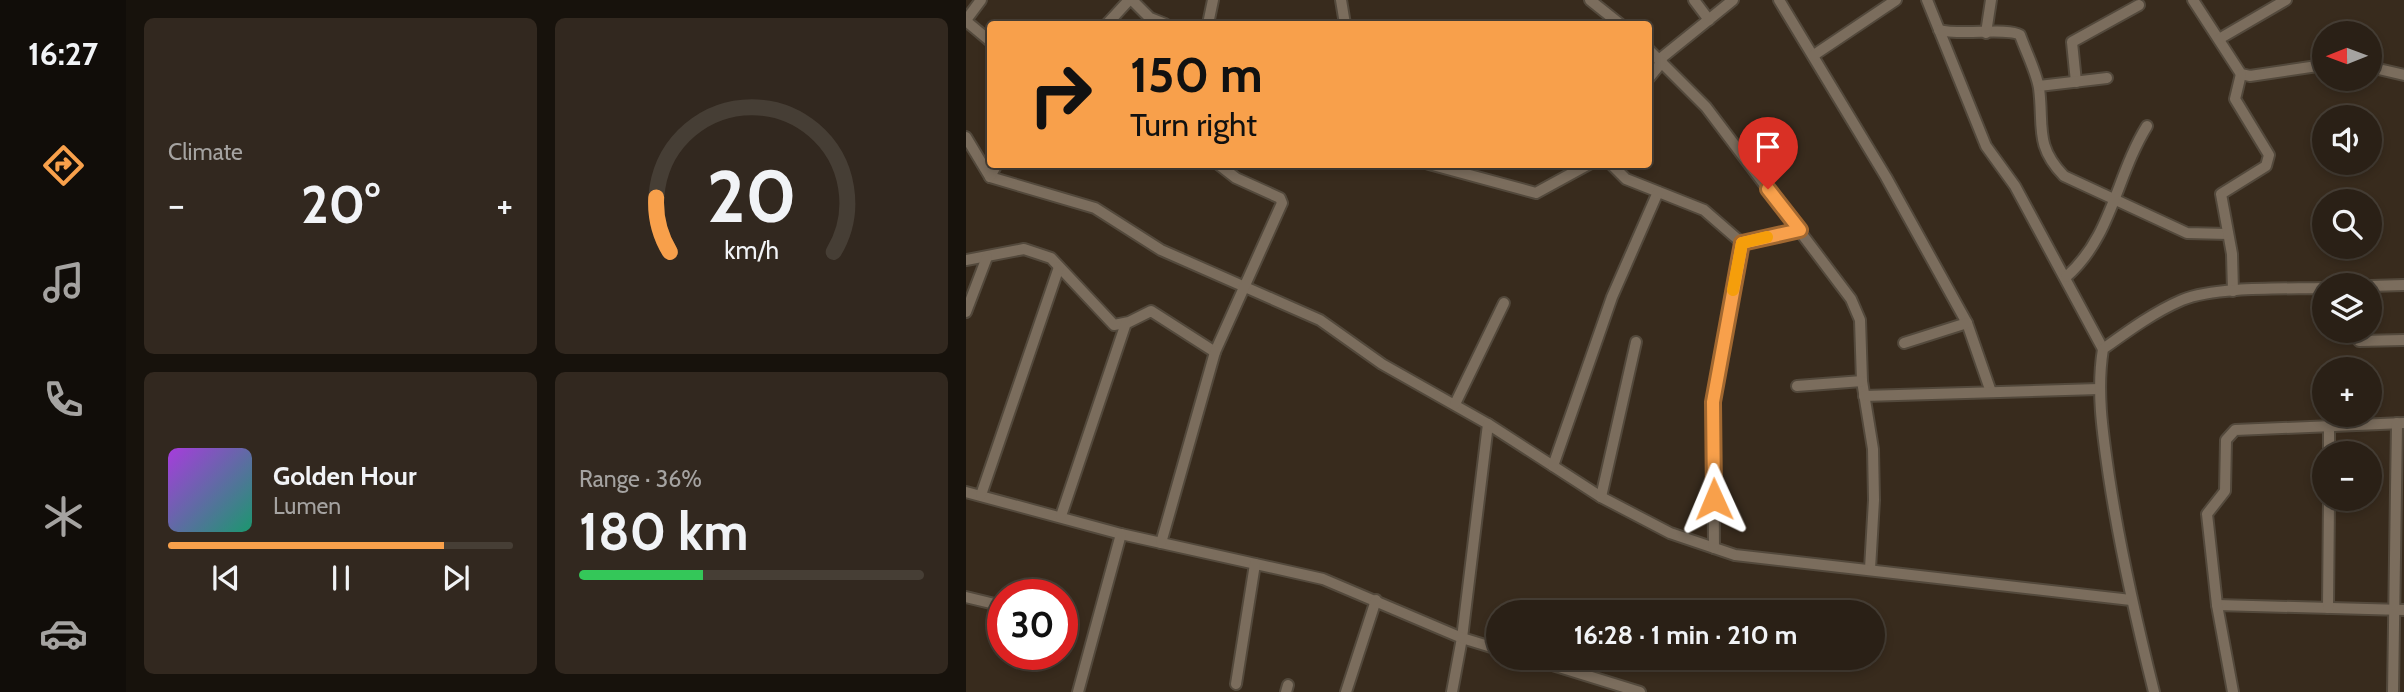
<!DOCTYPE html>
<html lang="en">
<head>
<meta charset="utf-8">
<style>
	body { margin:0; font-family:Cabin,sans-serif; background:#32281f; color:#f1f3f6; height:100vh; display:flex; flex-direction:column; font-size:26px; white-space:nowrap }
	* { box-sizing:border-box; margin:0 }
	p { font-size:23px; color:#a5a3a1 }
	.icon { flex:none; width:38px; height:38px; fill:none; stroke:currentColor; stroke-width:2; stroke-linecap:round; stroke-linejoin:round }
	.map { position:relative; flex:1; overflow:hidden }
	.details { display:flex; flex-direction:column; gap:18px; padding:18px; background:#17120c; width:840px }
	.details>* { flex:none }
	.banner { position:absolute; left:21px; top:21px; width:665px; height:147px; border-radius:7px; box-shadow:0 4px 10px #0003,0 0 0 2px #463e35; background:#f8a04b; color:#111; overflow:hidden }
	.needle { width:46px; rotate:269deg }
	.buttons { position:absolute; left:1346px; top:21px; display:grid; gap:14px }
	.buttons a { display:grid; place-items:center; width:70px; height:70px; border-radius:50%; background:#2a2016; box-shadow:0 4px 10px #0003,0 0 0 2px #463e35; font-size:35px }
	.speed { position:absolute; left:21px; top:579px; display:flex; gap:14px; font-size:35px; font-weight:700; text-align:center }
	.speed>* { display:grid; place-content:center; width:91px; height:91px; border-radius:50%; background:#2a2016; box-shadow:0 4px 10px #0003,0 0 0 2px #463e35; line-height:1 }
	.speed .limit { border:10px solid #d22; background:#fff; color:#111 }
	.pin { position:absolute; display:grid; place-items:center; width:60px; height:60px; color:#fff; margin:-72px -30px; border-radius:50% 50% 50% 0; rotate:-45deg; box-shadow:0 0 7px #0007 }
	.pin .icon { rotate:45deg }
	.me { position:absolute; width:77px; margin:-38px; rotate:359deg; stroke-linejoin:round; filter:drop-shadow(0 0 5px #0008) }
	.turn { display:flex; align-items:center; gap:24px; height:147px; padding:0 28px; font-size:32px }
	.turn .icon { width:91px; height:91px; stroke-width:2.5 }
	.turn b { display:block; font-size:49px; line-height:60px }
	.big { font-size:52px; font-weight:700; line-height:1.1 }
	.details .widget { flex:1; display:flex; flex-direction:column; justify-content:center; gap:10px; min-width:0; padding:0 24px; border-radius:10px; background:#32281f }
	.details .dial { align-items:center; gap:0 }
	.dial svg { height:182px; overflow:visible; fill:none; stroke:#463e35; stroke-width:7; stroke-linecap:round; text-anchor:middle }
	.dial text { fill:#f1f3f6; stroke:none }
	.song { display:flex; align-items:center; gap:21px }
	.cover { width:84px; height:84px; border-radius:10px; background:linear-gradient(135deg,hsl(280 70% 55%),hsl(160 70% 35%)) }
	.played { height:7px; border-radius:4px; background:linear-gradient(90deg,#f8a04b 80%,#463e35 80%) }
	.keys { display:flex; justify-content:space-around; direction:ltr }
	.heat { display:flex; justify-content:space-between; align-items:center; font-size:38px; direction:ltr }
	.charge { height:10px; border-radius:5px; background:linear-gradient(90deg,#34c759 36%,#463e35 0) }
	.details .tiles { flex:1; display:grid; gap:18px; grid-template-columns:repeat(2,1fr) }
	.trip { position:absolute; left:520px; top:600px; width:399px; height:70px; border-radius:35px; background:#2a2016; box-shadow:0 4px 10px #0003,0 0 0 2px #463e35; font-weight:700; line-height:70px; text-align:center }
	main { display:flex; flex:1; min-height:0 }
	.tabs { display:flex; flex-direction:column; width:126px; justify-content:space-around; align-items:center; background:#110d09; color:#a5a3a1 }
	.tabs .icon { width:49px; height:49px }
	.tabs .on { color:#f8a04b }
	.tabs b { font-size:32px; color:#f1f3f6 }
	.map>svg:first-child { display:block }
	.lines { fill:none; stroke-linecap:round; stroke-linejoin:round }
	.street-casing { stroke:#53493c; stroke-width:14 }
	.street { stroke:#7b6d5d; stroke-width:10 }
	.route-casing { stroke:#a16831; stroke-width:18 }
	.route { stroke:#f8a04b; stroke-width:12 }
	.slow { stroke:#f59e0b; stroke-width:12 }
</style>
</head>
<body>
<main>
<nav class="tabs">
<b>16:27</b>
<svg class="icon on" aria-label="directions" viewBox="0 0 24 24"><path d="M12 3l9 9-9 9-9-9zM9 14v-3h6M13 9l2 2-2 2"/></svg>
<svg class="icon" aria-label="music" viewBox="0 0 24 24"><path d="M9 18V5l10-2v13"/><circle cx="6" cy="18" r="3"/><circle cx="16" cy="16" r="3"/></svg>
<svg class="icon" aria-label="phone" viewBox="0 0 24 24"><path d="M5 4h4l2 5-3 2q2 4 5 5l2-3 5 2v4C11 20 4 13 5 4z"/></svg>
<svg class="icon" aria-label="climate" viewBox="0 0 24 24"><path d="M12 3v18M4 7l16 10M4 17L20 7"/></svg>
<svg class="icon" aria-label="car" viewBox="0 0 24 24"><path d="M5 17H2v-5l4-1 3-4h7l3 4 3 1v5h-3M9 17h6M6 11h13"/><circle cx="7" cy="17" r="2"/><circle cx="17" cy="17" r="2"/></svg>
</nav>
<section class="details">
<div class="tiles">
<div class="widget"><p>Climate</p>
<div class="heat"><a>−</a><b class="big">20°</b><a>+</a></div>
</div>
<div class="widget dial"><svg viewBox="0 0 100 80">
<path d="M14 69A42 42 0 1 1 86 69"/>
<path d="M14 69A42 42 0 0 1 8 45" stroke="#f8a04b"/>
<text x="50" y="56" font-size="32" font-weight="700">20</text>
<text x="50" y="72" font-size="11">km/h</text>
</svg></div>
<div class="widget">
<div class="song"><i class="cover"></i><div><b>Golden Hour</b><p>Lumen</p></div></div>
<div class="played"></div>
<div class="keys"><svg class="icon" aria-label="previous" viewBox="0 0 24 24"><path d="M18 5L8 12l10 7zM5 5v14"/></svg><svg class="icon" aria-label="pause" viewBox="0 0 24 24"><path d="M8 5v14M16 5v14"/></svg><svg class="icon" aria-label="next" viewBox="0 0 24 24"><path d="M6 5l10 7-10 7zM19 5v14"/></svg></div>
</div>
<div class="widget"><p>Range · 36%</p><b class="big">180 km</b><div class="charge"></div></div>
</div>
</section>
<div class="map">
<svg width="1438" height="692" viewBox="0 0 1438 692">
	<rect width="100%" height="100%" fill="#382b1d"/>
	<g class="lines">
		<!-- street casing -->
		<g class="street-casing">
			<g id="street">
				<polyline points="166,0 184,18 199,24"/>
				<polyline points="375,0 379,24"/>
				<polyline points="624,0 654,24"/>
				<polyline points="728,0 743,20"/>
				<polyline points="813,0 920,177 1001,323 1025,392"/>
				<polyline points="961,0 1020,146 1049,186 1137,349"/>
				<polyline points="1227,0 1275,74 1284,76 1358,65"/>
				<polyline points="0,20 15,0"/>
				<polyline points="0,21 24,41"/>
				<polyline points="141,24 163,0"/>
				<polyline points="242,24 247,0"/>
				<path d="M973,30C995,36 1041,27 1054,35C1060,52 1070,71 1073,88C1078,126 1068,145 1098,176L1221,233L1262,234"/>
				<polyline points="1020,33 1025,0"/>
				<polyline points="1253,39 1320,0"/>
				<polyline points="682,49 740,107 885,299 894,320 896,381 907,449 908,500 904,569"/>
				<polyline points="848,55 930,0"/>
				<polyline points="694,59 767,0"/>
				<polyline points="1404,67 1438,75"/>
				<polyline points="682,79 696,62"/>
				<polyline points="1110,82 1106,42 1173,5"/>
				<polyline points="1073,86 1141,78"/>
				<polyline points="0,137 24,177 129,208 195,250 354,320 416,364 522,424 496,638 486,692"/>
				<polyline points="463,164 570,193 623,164"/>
				<polyline points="645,164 660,179 738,210 776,243"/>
				<polyline points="24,177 31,164"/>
				<polyline points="0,260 58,249 85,258 148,325 163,322 185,311 249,352"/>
				<path d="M1100,277C1146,237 1150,176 1181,126"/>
				<polyline points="1404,286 1438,285"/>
				<polyline points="1267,291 1266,254 1255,194 1300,166 1303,155 1269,99 1275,74"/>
				<polyline points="0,312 21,257"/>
				<polyline points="1393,341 1438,340"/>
				<polyline points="938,343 1001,323"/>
				<polyline points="831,386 896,381"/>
				<polyline points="898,396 1133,389"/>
				<polyline points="489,404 538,303"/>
				<polyline points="522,424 635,497 704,533 769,555 1165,600"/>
				<polyline points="1363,453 1363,427"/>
				<polyline points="587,466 646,297 692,192"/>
				<polyline points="0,492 155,534 357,579 496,638 532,649"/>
				<polyline points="15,495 93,267"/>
				<polyline points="635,497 670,342"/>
				<polyline points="95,516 160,323"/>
				<polyline points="195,543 249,352 316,203 314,198 270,178 252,164"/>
				<polyline points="748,548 747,402 776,243 833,230"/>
				<polyline points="0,597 37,606"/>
				<polyline points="1251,605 1438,610"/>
				<polyline points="1362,608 1363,499"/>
				<polyline points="564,658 674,692"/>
				<polyline points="270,684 289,564"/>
				<polyline points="112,692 155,534"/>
				<polyline points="320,692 322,685"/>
				<polyline points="380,692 410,600"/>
				<path d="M1188,692C1170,620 1154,550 1143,477C1137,435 1130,392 1137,349C1162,331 1188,312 1216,300C1250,286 1320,289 1358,288"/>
				<polyline points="1267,692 1251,605 1241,514 1259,491 1260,440 1269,430 1438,423"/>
				<polyline points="1427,692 1431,423"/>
			</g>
		</g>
		<!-- street -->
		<use href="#street" class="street"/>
	</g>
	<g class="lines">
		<!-- route casing -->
		<g class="route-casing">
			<polyline id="route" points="748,499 747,402 776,243 834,230 802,189"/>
		</g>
		<!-- route -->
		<use href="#route" class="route"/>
		<!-- slow -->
		<polyline class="slow" points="767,290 776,243 801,237"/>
	</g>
</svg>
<div class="buttons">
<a><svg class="needle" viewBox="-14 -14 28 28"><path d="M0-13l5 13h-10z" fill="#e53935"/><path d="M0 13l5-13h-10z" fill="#a5a3a1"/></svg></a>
<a><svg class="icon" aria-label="sound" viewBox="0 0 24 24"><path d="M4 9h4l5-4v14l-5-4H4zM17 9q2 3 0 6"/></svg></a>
<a><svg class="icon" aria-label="search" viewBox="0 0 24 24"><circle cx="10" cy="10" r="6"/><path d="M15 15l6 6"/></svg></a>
<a><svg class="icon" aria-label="layers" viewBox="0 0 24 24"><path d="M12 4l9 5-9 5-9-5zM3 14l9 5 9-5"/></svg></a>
<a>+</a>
<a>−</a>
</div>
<div class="speed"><div class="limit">30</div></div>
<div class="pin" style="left:802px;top:189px;background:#d93025"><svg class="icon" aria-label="arrive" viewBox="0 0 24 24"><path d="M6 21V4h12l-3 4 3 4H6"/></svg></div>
<svg class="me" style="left:748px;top:499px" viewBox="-20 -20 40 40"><path d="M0-17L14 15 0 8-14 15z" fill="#f8a04b" stroke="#fff" stroke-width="4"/></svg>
<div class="trip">16:28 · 1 min · 210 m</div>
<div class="banner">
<div class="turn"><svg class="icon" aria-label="right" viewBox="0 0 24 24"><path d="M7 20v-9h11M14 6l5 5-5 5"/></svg><div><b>150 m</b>Turn right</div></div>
</div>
</div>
</main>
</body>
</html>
